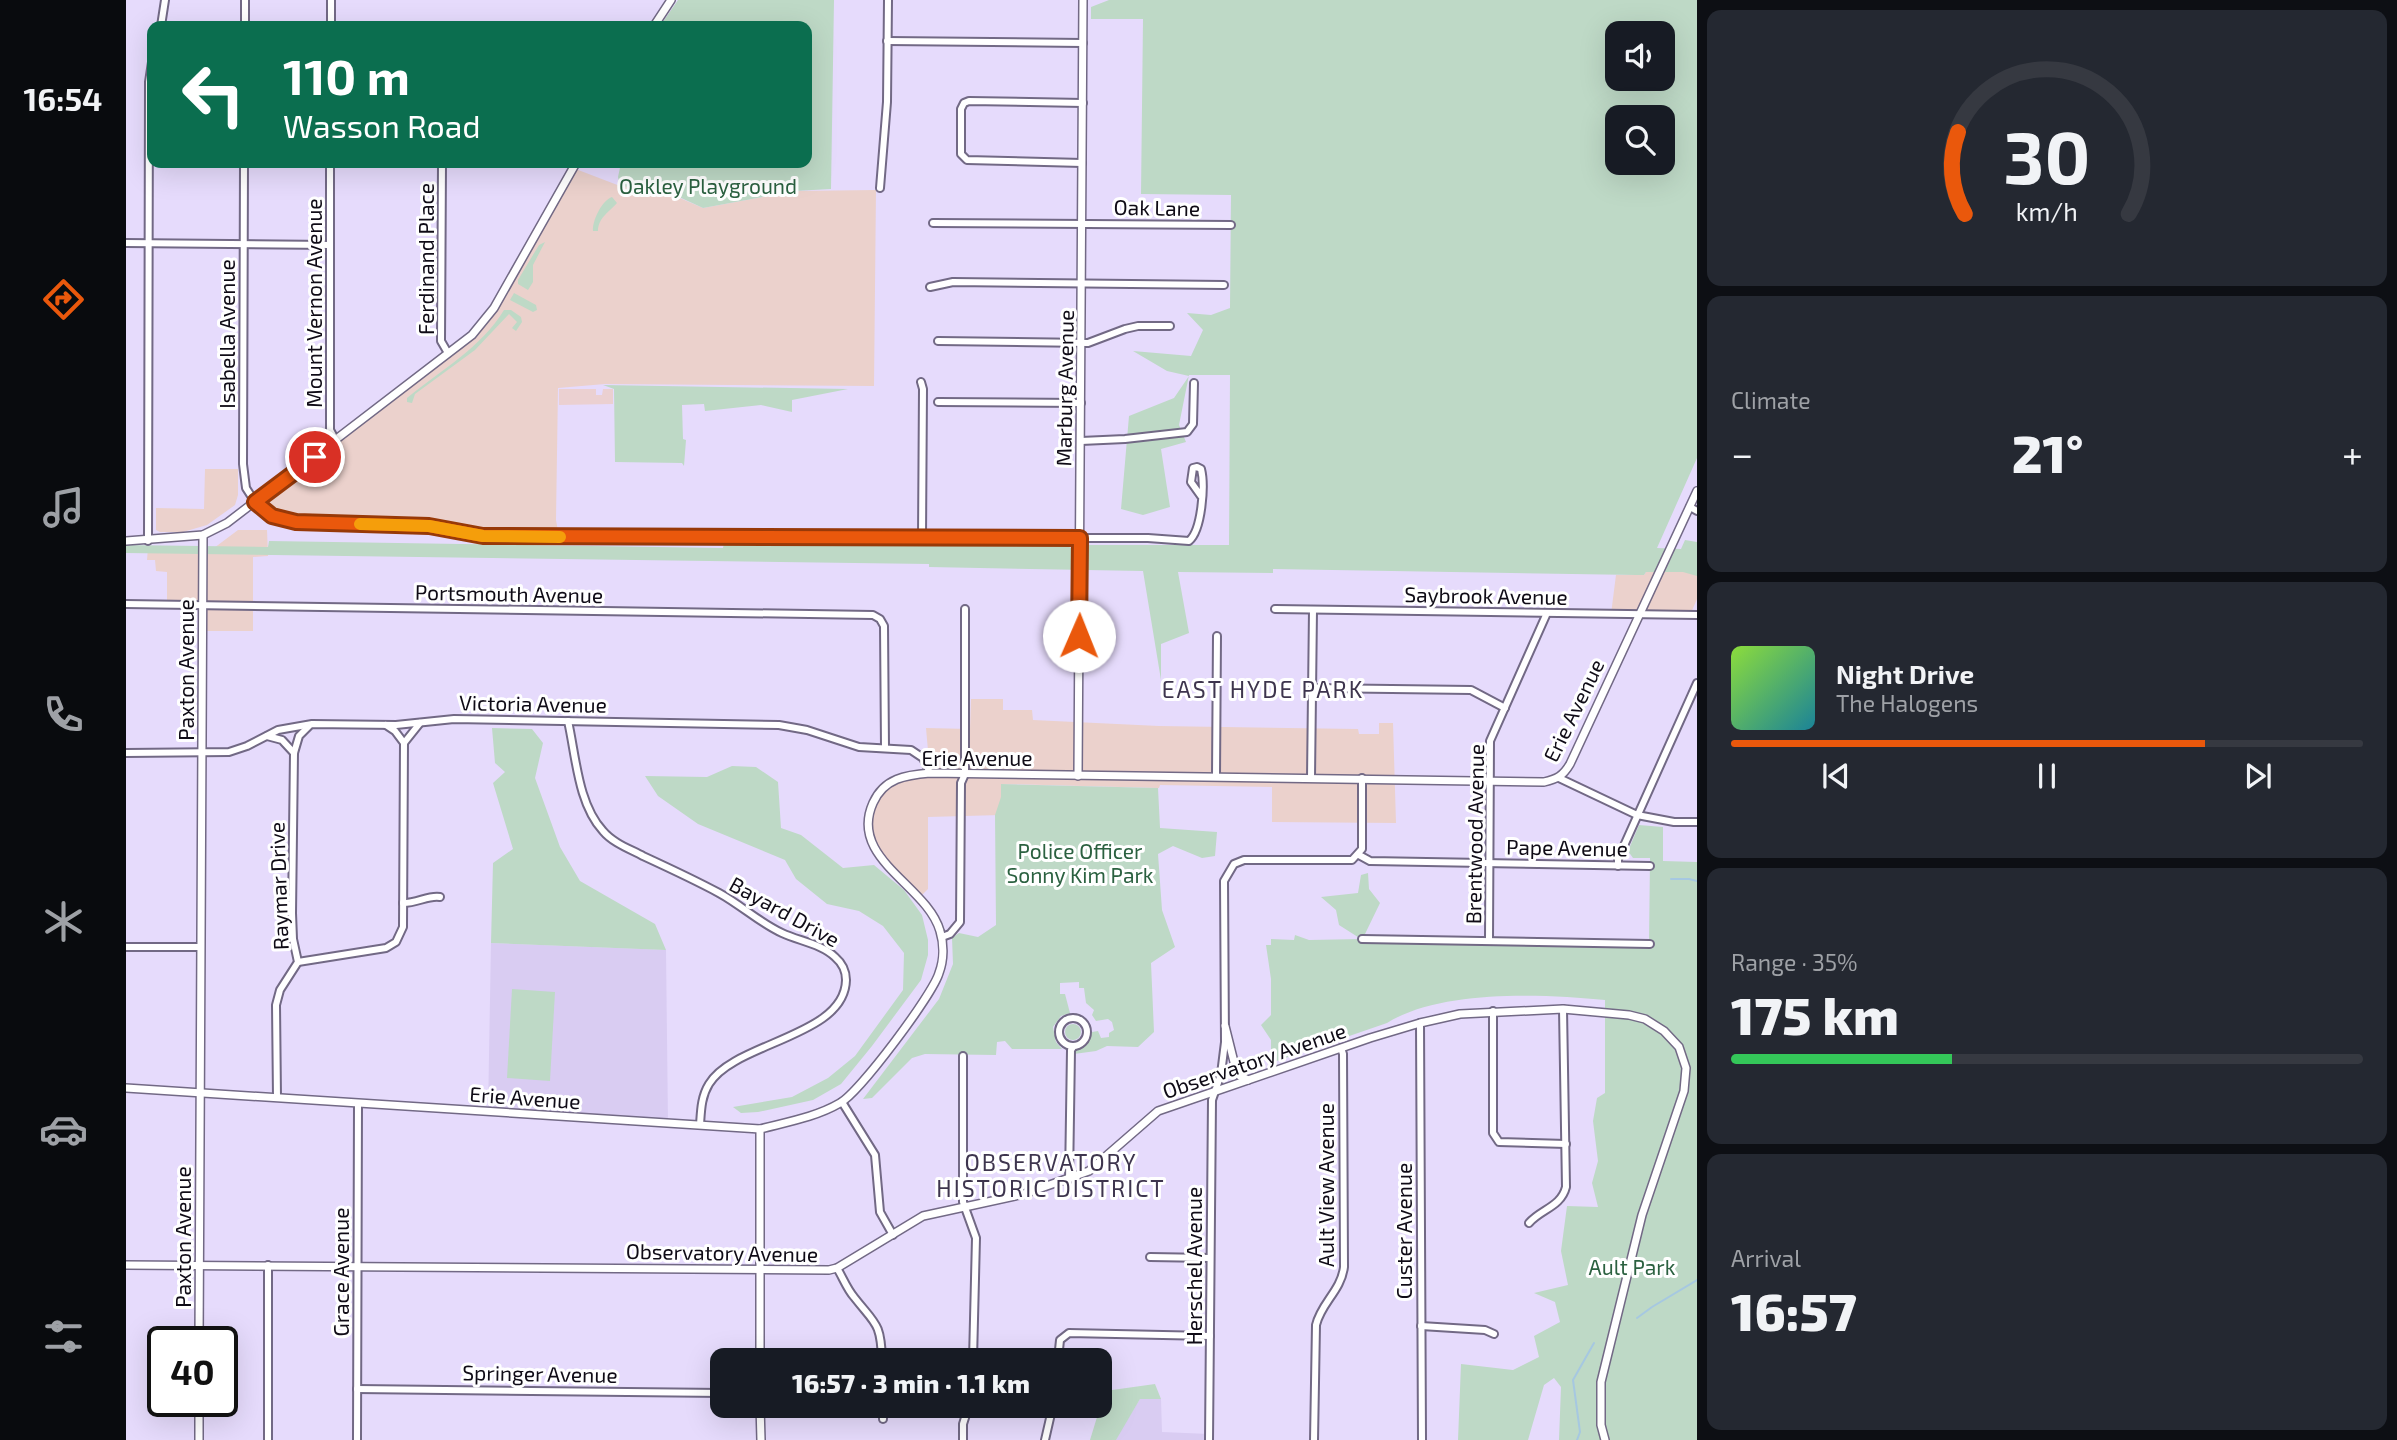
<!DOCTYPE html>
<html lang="en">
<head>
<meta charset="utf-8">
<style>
	body { margin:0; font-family:"Exo 2",sans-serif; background:#242831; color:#f1f3f6; height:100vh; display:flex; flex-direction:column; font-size:26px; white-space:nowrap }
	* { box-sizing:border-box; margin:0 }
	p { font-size:23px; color:#9ea1a6 }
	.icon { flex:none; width:38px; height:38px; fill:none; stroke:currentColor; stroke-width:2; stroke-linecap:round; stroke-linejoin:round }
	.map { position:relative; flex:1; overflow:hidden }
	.details { display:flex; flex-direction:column; gap:10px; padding:10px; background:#0d0f14; width:700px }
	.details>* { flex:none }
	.banner { position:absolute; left:21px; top:21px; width:665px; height:147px; border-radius:14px; box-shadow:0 7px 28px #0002; background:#0b6e4f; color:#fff; overflow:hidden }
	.controls { position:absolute; left:1479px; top:21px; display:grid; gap:14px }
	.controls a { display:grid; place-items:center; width:70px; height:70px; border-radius:14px; background:#171b24; box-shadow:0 7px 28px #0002; font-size:35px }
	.speed { position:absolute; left:21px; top:1326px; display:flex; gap:14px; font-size:35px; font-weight:700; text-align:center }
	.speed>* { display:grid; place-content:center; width:91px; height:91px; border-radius:50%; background:#171b24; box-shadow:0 7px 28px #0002; line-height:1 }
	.speed .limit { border:4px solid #111; border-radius:10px; background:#fff; color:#111 }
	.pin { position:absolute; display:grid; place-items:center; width:60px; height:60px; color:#fff; margin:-30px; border:4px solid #fff; border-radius:50%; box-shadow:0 2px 7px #0007 }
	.me { position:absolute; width:77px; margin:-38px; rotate:1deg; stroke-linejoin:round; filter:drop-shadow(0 0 5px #0008) }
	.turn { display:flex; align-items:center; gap:24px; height:147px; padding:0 21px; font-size:32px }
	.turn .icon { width:91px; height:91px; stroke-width:2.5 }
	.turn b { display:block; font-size:49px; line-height:60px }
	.big { font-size:52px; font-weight:800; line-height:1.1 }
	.details .widget { flex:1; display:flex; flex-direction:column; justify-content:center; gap:10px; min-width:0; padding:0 24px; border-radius:14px; background:#242831 }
	.details .dial { align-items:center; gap:0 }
	.dial svg { height:182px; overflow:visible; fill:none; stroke:#363941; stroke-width:7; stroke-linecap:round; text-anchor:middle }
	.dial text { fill:#f1f3f6; stroke:none }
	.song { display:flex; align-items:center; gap:21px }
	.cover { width:84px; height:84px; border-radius:10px; background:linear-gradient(135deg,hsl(90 70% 55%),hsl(190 70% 35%)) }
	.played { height:7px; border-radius:4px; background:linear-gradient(90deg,#ea580c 75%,#363941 75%) }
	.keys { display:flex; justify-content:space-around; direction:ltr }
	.heat { display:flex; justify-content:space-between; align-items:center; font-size:38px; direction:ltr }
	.charge { height:10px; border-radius:5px; background:linear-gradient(90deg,#34c759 35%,#363941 0) }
	.trip { position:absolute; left:584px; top:1348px; width:402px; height:70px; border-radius:14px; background:#171b24; box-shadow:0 7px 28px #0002; font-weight:800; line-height:70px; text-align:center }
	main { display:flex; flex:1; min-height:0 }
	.dock { display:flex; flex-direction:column; width:126px; justify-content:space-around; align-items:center; background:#090b0e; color:#9ea1a6 }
	.dock .icon { width:49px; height:49px }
	.dock .on { color:#ea580c }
	.dock b { font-size:32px; color:#f1f3f6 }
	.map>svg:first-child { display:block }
	.commercial { fill:#ebd1cc }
	.industrial { fill:#ebd0d1 }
	.built { fill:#d9ccf2 }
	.green { fill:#bed9c6; fill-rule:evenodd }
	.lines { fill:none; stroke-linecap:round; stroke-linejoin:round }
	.stream { stroke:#a6c8e1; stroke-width:2 }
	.minor-casing { stroke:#726985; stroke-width:10 }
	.tertiary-casing { stroke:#726985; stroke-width:10 }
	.minor { stroke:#fff; stroke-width:6 }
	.tertiary { stroke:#fff; stroke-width:7 }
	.route-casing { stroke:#983908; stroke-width:18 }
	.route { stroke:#ea580c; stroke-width:12 }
	.slow { stroke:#f59e0b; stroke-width:12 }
	.labels { text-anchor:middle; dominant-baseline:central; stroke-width:6; stroke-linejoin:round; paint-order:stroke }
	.park-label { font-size:21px; fill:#2b6140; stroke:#fff }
	.street-label { font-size:21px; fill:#0f0b16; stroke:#fff }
	.neighbourhood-label { font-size:23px; letter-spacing:2px; fill:#3e354e; stroke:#fff }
</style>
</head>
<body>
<main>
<nav class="dock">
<b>16:54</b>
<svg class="icon on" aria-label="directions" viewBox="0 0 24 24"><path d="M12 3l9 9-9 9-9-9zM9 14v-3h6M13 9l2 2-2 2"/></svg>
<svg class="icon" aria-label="music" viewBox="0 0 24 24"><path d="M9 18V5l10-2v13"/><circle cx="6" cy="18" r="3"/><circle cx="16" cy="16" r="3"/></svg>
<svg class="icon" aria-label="phone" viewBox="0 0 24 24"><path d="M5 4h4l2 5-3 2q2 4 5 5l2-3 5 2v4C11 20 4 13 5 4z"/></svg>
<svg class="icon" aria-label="climate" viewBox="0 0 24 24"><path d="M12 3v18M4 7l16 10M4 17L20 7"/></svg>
<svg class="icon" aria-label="car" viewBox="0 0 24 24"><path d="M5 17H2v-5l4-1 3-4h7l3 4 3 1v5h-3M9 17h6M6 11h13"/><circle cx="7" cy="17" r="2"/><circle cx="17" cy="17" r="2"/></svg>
<svg class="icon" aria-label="filters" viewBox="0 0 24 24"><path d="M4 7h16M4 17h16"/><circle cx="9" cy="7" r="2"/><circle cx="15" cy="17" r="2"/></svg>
</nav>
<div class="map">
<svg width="1571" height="1440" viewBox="0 0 1571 1440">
	<rect width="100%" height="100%" fill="#e6dbfc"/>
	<!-- commercial -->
	<g class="commercial">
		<polygon points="447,168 494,186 526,186 577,208 669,191 750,190 748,386 479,384 432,388 430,520 433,537 357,536 321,528 155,520 129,502 355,327"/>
		<polygon points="79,469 112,469 112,495 109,505 81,525 57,532 34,532 30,530 30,508 78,509"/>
		<polygon points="112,530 141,530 142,556 127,557 127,631 77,631 76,605 41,604 41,572 30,571 29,560 21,560 22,548 88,548"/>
		<polygon points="1520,572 1571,572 1571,599 1564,615 1485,614 1490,575 1518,575"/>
		<polygon points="845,699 877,699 877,710 906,710 907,720 1033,726 1232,729 1233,734 1253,734 1253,723 1267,723 1270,823 1146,822 1146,787 1034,785 1033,788 876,784 875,815 802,817 802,889 794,897 753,855 744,838 743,814 764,782 804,773 800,728 844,729"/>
	</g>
	<!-- industrial -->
	<polygon class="industrial" points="433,389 470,389 470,395 476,395 477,389 487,389 487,404 433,405"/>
	<!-- built -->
	<g class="built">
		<polygon points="365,943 540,950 542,1123 362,1112"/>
		<polygon points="1014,1399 1035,1399 1036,1432 1083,1434 1083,1440 989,1440"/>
	</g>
	<!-- green -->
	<g class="green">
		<polygon points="552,0 708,0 705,189 669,191 577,208 540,191 494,186 492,177 495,163 681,163 681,26 534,26"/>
		<path d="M983,0H1571V458L1531,548L1555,549L1559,540L1571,542V576L1557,572H1520L1518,575H1510L1147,569V573L1052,572L1063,633L1035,644V680L1017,571L803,567V564L0,553V545L142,547L143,541L597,548L598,543L942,546L946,549V545H1103L1104,375H1063L1053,425L1060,442L1035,449L1044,507L1017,515L995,509L1003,416L1048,398L1063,376L1041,371L1007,351L1065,356L1077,330L1061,313L1085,315L1104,308L1105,195L1015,194L1017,19H965V7ZM1491,33H1536V79H1491ZM1491,117H1536V163H1491Z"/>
		<path d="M486,197L491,203C484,211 472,218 472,231H467C466,221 476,200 486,197Z"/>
		<polygon points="419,242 407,265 407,282 402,290 392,284 392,280 413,245"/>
		<polygon points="388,293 410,305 411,310 407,312 384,300"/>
		<path d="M378,310H385L395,317L396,322L390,331L386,328L391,322L383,314L349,350L289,394L286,403L281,402V398C314,371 356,347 378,310Z"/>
		<polygon points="477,385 722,389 666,400 666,412 635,405 579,411 578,404 556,405 557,439 560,440 558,466 556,463 489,462 488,389"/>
		<polygon points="366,728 406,729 417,743 409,778 434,847 454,881 529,924 540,950 365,943 367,863 387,849 367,783 379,772 369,763"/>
		<polygon points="606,766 630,767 652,782 655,828 675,835 717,868 748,865 778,890 796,915 802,940 802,955 795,980 746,1046 715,1084 687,1100 632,1112 615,1113 607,1107 666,1097 702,1078 729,1056 777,990 778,953 757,926 733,911 701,904 670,879 659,860 572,824 532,796 519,776 581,777"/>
		<polygon points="875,784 1032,788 1034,828 1091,832 1089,856 1076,858 1047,846 1032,854 1036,910 1049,947 1025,963 1028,1032 1012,1047 981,1046 970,1051 948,1054 948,1051 961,1045 966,1032 972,1031 975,1038 983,1037 983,1033 988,1030 986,1022 982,1019 970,1021 966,1015 968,1010 960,1003 958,988 953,988 953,982 934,983 934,994 939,994 944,1013 935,1016 927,1027 930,1042 936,1049 886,1049 879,1041 871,1042 870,1055 799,1054 786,1058 746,1098 737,1099 813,999 827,964 826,938 833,933 852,937 870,925 869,815 875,797"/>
		<path d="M1513,825L1537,827V861L1571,862V1440H1433L1435,1387L1428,1378L1418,1385L1402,1440H1332L1335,1364L1387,1370L1413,1357L1408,1336L1434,1322L1429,1302L1408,1293L1442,1285L1435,1251L1441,1206L1472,1207L1466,1183L1472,1161L1467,1121L1471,1098L1479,1093V1000C1418,994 1315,989 1261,1023L1145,1063V1040L1135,1025L1145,1015V979L1140,945H1145V939L1168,940L1169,935L1183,940L1235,939L1213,925L1210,910L1195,897L1232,893L1235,875L1242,873L1243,889L1254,903L1239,934L1242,939L1523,943L1524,858H1507L1502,851Z"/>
		<polygon points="386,989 429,992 424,1081 381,1078"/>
		<circle cx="947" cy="1032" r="8"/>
		<polygon points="1029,1384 1035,1399 1014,1399 990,1440 964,1440 979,1391"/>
	</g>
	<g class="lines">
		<!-- stream -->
		<g class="stream">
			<polyline points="1545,879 1563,879 1571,881"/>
			<polyline points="1511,1318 1526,1307 1571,1280"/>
			<polyline points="1451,1440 1454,1432 1447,1380 1468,1343"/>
		</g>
		<!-- minor casing -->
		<g class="minor-casing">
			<g id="minor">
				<polyline points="35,26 39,0"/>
				<polyline points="119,26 119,0"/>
				<polyline points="205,26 205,0"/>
				<polyline points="761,41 957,43"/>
				<polyline points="118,163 117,464 120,488 129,502"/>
				<polyline points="204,163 204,430 210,441"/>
				<polyline points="316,163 315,341 322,353"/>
				<polyline points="956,163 841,160 835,154 835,109 838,103 843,101 957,103"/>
				<polyline points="754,188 761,102 762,0"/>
				<polyline points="807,223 1105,225"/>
				<polyline points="0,243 204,245"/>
				<polyline points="804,287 827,282 1098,285"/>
				<polyline points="812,341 962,343 999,329 1012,326 1044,326"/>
				<polyline points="795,382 797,389 796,537"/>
				<polyline points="812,402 955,403"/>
				<polyline points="955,441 999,439 1061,432 1067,424 1068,383"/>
				<polyline points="1564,507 1571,511"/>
				<path d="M954,538H1022L1063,541C1076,530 1079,485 1075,469L1071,467L1067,468L1065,482L1075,496"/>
				<polyline points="22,541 23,82 26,62"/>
				<polyline points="0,604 747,615 754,619 758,626 759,748"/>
				<polyline points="1149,609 1571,615"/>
				<polyline points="1186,688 1345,690 1379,708"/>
				<path d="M442,721C450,757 452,804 477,831C487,843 504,849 517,856C543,868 569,880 593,893C615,905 634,923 656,933C673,941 696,944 709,957C716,963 720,971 720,980C719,1037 608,1042 583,1084C575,1097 575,1111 574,1125"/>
				<polyline points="260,725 269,731 278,743"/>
				<polyline points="141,736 156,740 168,753"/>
				<polyline points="0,753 103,752 121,746 152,730 186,724 270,725 328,719 653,725 681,730 733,747 785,750 797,758 804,773"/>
				<polyline points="1090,776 1091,636"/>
				<polyline points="1185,778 1187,610"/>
				<polyline points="1433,778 1511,815 1548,822 1571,822"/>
				<polyline points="1233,855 1244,861 1524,866"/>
				<polyline points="1492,866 1492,859 1571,683"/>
				<path d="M277,903C292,903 302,895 314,897"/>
				<polyline points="816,937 824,934 834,922 835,783 839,774 839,609"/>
				<polyline points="1236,939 1524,944"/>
				<polyline points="1363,941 1364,741 1421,613"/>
				<polyline points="0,947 74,947"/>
				<polyline points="172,962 260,948 270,942 277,927 278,743 294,723"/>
				<polyline points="1367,1011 1367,1133 1373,1142 1440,1144"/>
				<circle cx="947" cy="1032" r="14"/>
				<polyline points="1294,1023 1296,1440"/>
				<polyline points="837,1056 837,1202 850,1238 847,1360"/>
				<polyline points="151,1097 150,1005 154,990 172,962 167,939 166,913 168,753 173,736 183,726"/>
				<polyline points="716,1102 749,1155 754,1212 767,1235"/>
				<polyline points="943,1180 945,1050 947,1047"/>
				<path d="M1403,1223C1415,1209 1435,1207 1440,1187L1437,1009"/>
				<polyline points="1024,1257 1084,1258"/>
				<polyline points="142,1265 142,1440"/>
				<path d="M711,1268C717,1278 721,1289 728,1297C749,1324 755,1322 756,1360"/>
				<polyline points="1295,1326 1359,1330 1368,1334"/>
				<polyline points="932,1360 934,1340 943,1333 1084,1336"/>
				<polyline points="231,1389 597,1393"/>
				<polyline points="757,1405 757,1419"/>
				<polyline points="231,1440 232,1104"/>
				<polyline points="837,1440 837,1424 843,1405"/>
				<polyline points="919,1440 927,1405"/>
				<polyline points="1083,1440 1086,1100 1095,1074 1099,1042 1098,881 1108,864 1118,860 1226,860 1236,849 1236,778"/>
				<path d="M1188,1440L1190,1325C1195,1303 1215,1291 1218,1267L1217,1054L1215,1048"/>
			</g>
		</g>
		<!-- tertiary casing -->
		<g class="tertiary-casing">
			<g id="tertiary">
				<polyline points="528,26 545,0"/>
				<polyline points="129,502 146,516 170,522 303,526 357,536 954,538"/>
				<polyline points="0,541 77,535 101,523 346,335 368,308 450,163"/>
				<polyline points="952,776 957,0"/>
				<polyline points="1099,1026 1110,1070 1114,1076 1122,1080"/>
				<path d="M0,1088L634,1129C661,1122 690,1117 714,1103C734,1092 807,994 813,973C818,960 818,944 814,931C801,885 722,859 747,803C758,778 780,775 804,773L1418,782C1431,779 1437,776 1444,764L1571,491"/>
				<polyline points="634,1129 634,1360"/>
				<polyline points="0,1265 703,1270 711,1268 797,1216 898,1194 963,1171 1032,1111 1244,1038 1294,1023 1334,1014 1437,1009 1503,1015 1519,1019 1538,1031 1553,1047 1560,1068 1558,1091 1516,1215 1475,1382 1475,1425 1479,1440"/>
				<polyline points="73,1342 77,535"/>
				<polyline points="73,1402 73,1440"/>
				<polyline points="634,1405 635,1440"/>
			</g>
		</g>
		<!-- minor -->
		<use href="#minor" class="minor"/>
		<!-- tertiary -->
		<use href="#tertiary" class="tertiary"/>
	</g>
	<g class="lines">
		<!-- route casing -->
		<g class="route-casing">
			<polyline id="route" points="189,457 129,502 146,516 170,522 303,526 357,536 954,538 953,636"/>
		</g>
		<!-- route -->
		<use href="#route" class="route"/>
		<!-- slow -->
		<polyline class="slow" points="234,524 303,526 357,536 434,537"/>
	</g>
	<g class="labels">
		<!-- park labels -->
		<g class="park-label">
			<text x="582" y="185">Oakley Playground</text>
			<text x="954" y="850">Police Officer<tspan x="954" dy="24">Sonny Kim Park</tspan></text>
			<text x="1506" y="1266">Ault Park</text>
		</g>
		<!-- street labels -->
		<g class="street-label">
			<text transform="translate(1031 207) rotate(1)">Oak Lane</text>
			<text transform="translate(299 259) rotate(-90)">Ferdinand Place</text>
			<text transform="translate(187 303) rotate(-90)">Mount Vernon Avenue</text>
			<text transform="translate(100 334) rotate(-90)">Isabella Avenue</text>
			<text transform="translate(938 388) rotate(-89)">Marburg Avenue</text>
			<text transform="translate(383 593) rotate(1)">Portsmouth Avenue</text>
			<text transform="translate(1360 595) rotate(1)">Saybrook Avenue</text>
			<text transform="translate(59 670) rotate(-90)">Paxton Avenue</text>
			<text transform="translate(407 703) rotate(1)">Victoria Avenue</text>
			<text transform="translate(1447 710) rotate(-64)">Erie Avenue</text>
			<text x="851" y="757">Erie Avenue</text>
			<text transform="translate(1348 834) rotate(-89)">Brentwood Avenue</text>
			<text transform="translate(1441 847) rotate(1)">Pape Avenue</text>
			<text transform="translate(152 886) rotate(-92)">Raymar Drive</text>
			<text transform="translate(659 911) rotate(29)">Bayard Drive</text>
			<text transform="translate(1128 1060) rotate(-19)">Observatory Avenue</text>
			<text transform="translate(399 1097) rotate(4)">Erie Avenue</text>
			<text transform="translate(1199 1185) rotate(-90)">Ault View Avenue</text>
			<text transform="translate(1277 1231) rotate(-90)">Custer Avenue</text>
			<text transform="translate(56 1237) rotate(-90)">Paxton Avenue</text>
			<text transform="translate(596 1252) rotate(1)">Observatory Avenue</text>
			<text transform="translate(1067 1266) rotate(-90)">Herschel Avenue</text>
			<text transform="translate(214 1272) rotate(-90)">Grace Avenue</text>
			<text transform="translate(414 1373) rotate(1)">Springer Avenue</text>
		</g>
		<!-- neighbourhood labels -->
		<g class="neighbourhood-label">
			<text x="1137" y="689">EAST HYDE PARK</text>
			<text x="925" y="1162">OBSERVATORY<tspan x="925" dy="26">HISTORIC DISTRICT</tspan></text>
		</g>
	</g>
</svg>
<div class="controls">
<a><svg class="icon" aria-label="sound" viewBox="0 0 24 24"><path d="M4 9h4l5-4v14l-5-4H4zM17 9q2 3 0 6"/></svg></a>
<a><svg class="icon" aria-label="search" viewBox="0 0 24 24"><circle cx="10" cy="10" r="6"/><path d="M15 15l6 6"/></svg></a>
</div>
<div class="speed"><div class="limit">40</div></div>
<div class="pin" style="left:189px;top:457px;background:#d93025"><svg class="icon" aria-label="arrive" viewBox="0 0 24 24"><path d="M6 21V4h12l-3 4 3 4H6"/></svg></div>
<svg class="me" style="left:953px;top:636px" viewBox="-20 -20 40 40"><circle r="19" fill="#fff"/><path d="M0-13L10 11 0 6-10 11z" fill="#ea580c"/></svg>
<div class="trip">16:57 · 3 min · 1.1 km</div>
<div class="banner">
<div class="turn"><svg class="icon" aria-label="left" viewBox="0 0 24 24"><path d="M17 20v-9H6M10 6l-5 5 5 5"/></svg><div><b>110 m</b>Wasson Road</div></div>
</div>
</div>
<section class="details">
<div class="widget dial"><svg viewBox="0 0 100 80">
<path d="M14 69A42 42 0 1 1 86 69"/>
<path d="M14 69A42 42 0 0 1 11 33" stroke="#ea580c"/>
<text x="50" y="56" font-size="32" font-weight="700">30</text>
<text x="50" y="72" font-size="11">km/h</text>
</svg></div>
<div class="widget"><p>Climate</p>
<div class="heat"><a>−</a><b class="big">21°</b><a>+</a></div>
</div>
<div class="widget">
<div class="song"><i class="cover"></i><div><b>Night Drive</b><p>The Halogens</p></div></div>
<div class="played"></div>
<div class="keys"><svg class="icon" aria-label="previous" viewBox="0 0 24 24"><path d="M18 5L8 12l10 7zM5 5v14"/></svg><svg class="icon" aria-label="pause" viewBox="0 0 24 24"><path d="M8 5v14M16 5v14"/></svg><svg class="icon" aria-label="next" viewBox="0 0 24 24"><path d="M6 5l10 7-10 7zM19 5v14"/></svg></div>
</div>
<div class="widget"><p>Range · 35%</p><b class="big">175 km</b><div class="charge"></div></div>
<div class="widget"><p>Arrival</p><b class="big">16:57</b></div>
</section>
</main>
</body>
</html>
